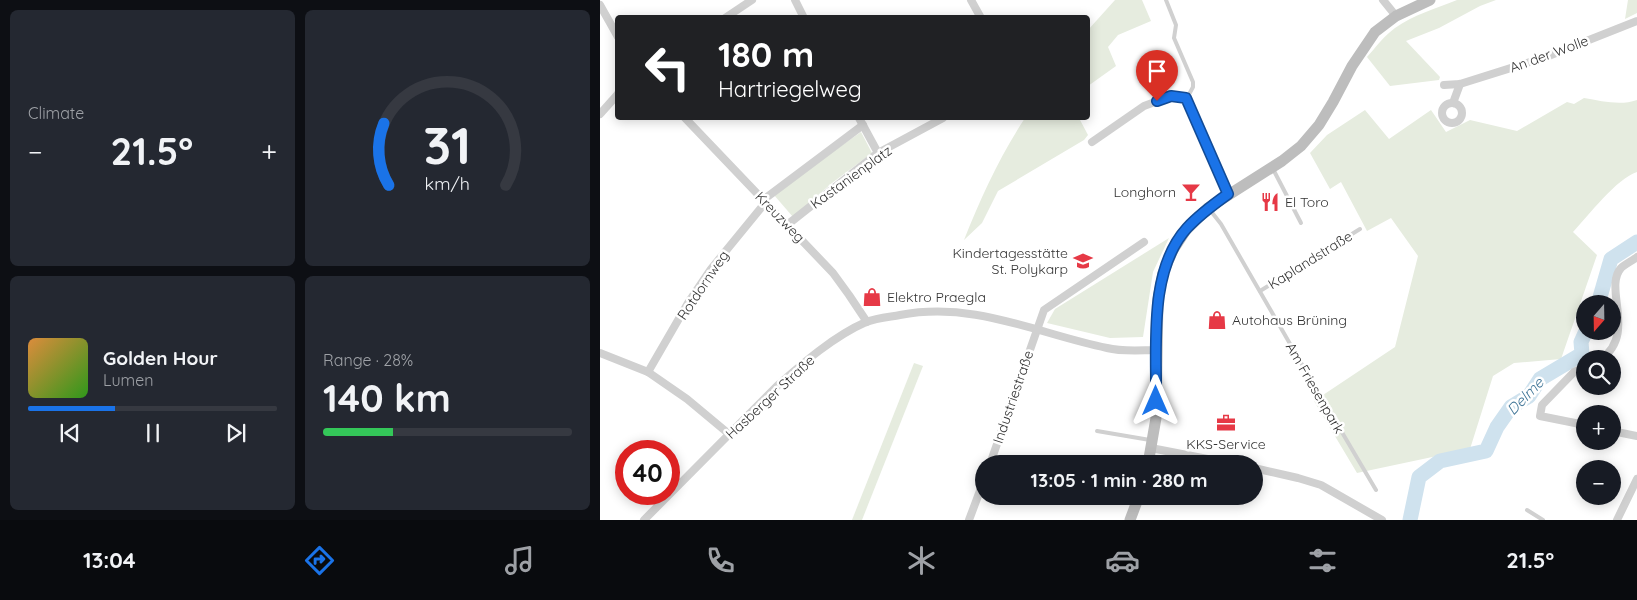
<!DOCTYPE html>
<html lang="en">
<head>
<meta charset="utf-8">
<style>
	body { margin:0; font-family:Quicksand,sans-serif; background:#242831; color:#f1f3f6; height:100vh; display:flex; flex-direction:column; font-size:19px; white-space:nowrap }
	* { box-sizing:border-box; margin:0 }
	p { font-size:16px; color:#9ea1a6 }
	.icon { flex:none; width:28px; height:28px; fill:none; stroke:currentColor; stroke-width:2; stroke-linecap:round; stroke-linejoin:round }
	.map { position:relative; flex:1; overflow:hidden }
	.drawer { display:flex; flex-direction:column; gap:10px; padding:10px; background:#0d0f14; width:600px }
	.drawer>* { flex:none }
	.banner { position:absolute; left:15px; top:15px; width:475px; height:105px; border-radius:5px; box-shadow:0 2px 12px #0003; background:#202124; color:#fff; overflow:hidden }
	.needle { width:32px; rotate:200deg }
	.fabs { position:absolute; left:976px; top:295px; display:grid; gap:10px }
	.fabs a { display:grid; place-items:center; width:45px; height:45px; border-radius:50%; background:#171b24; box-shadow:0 2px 12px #0003; font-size:25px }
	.speed { position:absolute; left:15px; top:440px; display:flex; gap:10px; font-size:25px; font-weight:700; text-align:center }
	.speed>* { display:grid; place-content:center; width:65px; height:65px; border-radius:50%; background:#171b24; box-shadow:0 2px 12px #0003; line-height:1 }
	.speed .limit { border:8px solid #d22; background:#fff; color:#111 }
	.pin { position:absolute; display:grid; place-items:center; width:42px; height:42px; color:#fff; margin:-51px -21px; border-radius:50% 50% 50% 0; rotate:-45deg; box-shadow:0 0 5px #0007 }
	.pin .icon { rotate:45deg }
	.me { position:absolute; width:55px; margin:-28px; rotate:0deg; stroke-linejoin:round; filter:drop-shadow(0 0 4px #0008) }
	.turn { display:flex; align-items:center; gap:18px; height:105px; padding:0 20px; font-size:22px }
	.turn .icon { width:65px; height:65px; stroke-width:2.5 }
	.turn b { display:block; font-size:35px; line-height:42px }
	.big { font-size:38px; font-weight:800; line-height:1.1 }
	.drawer .card { flex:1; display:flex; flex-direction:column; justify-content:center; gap:8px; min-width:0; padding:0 18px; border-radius:8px; background:#242831 }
	.drawer .dial { align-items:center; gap:0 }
	.dial svg { height:130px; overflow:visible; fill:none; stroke:#363941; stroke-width:7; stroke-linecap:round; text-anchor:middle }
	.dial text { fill:#f1f3f6; stroke:none }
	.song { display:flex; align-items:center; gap:15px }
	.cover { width:60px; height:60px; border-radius:8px; background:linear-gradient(135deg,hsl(30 70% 55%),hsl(110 70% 35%)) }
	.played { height:5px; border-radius:2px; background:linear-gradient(90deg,#1a73e8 35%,#363941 35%) }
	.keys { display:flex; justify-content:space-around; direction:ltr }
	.heat { display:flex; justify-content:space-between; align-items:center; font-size:28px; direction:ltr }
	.charge { height:8px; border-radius:4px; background:linear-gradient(90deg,#34c759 28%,#363941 0) }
	.drawer .tiles { flex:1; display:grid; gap:10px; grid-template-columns:repeat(2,1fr) }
	.trip { position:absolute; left:375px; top:455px; width:288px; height:50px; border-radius:25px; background:#171b24; box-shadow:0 2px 12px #0003; font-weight:800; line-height:50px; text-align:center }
	.dock { display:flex; height:80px; justify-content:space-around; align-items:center; background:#090b0e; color:#9ea1a6 }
	.dock .icon { width:35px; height:35px }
	.dock .active { color:#1a73e8 }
	.dock b { font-size:22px; color:#f1f3f6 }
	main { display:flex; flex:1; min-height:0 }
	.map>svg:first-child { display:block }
	.green { fill:#e6ecdf }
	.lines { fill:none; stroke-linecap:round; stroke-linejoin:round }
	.river { stroke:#cfe2ee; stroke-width:15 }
	.lane { stroke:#d0d0d0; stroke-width:4 }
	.street { stroke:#d0d0d0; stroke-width:8 }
	.secondary { stroke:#bdbdbd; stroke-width:11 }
	.route-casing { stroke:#114b97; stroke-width:12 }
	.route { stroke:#1a73e8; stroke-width:9 }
	.labels { text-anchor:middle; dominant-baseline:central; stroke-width:5; stroke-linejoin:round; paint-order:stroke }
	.street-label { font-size:14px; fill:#333; stroke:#fff }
	.poi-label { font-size:14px; fill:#333; stroke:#fff; text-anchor:start }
	.water-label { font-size:15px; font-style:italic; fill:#3f7597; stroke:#fff }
</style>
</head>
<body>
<main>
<section class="drawer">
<div class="tiles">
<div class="card"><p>Climate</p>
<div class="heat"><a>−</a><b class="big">21.5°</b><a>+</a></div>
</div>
<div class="card dial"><svg viewBox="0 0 100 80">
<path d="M14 69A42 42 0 1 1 86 69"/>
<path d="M14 69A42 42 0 0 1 11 31" stroke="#1a73e8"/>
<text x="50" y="56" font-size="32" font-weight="700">31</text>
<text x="50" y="72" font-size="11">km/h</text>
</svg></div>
<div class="card">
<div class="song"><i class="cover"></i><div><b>Golden Hour</b><p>Lumen</p></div></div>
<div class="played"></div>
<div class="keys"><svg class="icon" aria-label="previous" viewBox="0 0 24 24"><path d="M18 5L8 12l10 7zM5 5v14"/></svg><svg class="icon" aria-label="pause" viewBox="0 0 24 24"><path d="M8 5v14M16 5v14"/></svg><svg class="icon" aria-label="next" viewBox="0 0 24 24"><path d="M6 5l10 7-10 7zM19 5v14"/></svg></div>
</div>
<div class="card"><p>Range · 28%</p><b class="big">140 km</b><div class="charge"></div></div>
</div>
</section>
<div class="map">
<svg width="1037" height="520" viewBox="0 0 1037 520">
	<rect width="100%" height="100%" fill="#fff"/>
	<!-- green -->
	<g class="green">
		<polygon points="515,0 542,0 551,21 518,35 508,47 516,66 488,86 488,30"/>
		<path d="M857,0H896L880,6L839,28L806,41L840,77L839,80L790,86L767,57C776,47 784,36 795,28C813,15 837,8 857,0Z"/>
		<polygon points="1028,0 1037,0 1037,13 1025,19"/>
		<path d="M984,98C1002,101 1020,106 1037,100V172C1017,178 988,216 973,232L997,255L961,359L914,363L893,376L870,449L757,473L714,401L795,347L818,256L791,218L767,231L741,182L730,189L710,153L727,135L765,110L789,139L831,110L846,132L870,120L917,131L967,102L974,104Z"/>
		<path d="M425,118H479L488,135L484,140L398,191L382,223L364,240C381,197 400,156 425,118Z"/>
		<polygon points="261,132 272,153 232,183 193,217 174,195 231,153"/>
		<polygon points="569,238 553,272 543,337 510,338 447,323 455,309"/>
		<polygon points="314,363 323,366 262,520 252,520"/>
	</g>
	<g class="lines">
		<!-- river -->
		<g class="river">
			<polyline points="998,304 1011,259 1037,242"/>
			<polyline points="810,520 819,477 840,461 886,451 897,427 911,407 929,396 940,379 982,354 981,342 986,331"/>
		</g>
		<!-- lane -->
		<g class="lane">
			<polyline points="566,0 576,25 574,38 593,82 593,87 587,98"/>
			<polyline points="673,169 701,223"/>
			<polyline points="610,210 621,224 697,356 776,490"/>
			<polyline points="660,291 760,229"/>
			<polyline points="497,431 550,440"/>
			<polyline points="927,510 943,520"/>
		</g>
		<!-- street -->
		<g class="street">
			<polyline points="195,0 204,18"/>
			<polyline points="371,0 381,18"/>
			<polyline points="783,0 796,16"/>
			<polyline points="0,5 18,37"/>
			<polyline points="125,18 152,0"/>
			<polyline points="844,85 860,84 946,57 1037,21"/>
			<polyline points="853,103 860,84"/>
			<circle cx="852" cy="113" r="10"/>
			<polyline points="0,114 18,94"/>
			<polyline points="85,118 233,273 249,295 267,322"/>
			<polyline points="259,118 278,153"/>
			<polyline points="492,142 544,106 571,96 586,98 628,194"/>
			<polyline points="163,200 263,125"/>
			<polyline points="187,225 278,153 343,118"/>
			<polyline points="0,353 48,372 87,399 129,434"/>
			<path d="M1001,359C1037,334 1003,288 1021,268C1025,264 1032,261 1037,257"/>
			<polyline points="985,367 974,372 942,405 940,416 985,425"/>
			<polyline points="48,372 88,303 111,269 165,203"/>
			<polyline points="1012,431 1037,436"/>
			<polyline points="551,448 633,464"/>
			<polyline points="390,464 444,310 544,242"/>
			<polyline points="654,468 698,478 721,485 782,520"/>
			<path d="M44,520L177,386C203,363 234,336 266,322C277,318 289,317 300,315C375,301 435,333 507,348C523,352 541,350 557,350"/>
			<polyline points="369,520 384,480"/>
			<polyline points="1017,520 1037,479"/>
		</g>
		<!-- secondary -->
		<g class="secondary">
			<polyline points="548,464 556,418 558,299 563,273 573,250 586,230 608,208 682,161 701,146 719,125 733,102 752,66 775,32 796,16 830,0"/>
			<polyline points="530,520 539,496"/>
		</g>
	</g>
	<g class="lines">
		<!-- route casing -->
		<g class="route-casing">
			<path id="route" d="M556,401C557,347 548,271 587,228C599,215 614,204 628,194L586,98L571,96L557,101"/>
		</g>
		<!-- route -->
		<use href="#route" class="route"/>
	</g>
	<!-- icons -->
	<defs>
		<g id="bar-bare" transform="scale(1.5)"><path d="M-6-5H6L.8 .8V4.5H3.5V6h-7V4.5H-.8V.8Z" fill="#e63946" stroke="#fff" stroke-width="2.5" paint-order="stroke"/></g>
		<g id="restaurant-bare" transform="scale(1.5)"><path d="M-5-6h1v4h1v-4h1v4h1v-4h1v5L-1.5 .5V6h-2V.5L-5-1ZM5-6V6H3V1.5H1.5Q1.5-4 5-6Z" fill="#e63946" stroke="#fff" stroke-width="2.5" paint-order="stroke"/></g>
		<g id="school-bare" transform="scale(1.5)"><path d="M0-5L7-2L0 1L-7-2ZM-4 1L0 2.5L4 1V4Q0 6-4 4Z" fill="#e63946" stroke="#fff" stroke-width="2.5" paint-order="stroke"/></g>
		<g id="shop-bare" transform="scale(1.5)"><path d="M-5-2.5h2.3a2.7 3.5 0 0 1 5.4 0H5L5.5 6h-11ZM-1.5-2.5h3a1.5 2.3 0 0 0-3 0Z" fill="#e63946" stroke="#fff" stroke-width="2.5" paint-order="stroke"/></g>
		<g id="office-bare" transform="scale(1.5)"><path d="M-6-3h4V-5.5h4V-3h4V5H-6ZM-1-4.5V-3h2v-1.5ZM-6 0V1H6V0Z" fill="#e63946" stroke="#fff" stroke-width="2.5" paint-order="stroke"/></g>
	</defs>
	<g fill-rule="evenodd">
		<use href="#bar-bare" x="591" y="192"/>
		<use href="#restaurant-bare" x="670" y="202"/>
		<use href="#school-bare" x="483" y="261"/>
		<use href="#shop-bare" x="272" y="297"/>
		<use href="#shop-bare" x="617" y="320"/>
		<use href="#office-bare" x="626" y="423"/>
	</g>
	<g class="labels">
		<!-- street labels -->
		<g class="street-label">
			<text transform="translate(949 54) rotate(-20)">An der Wolle</text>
			<text transform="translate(251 177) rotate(-36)">Kastanienplatz</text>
			<text transform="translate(180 217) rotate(46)">Kreuzweg</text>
			<text transform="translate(710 260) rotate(-32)">Kaplandstraße</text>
			<text transform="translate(103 285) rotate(-56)">Rotdornweg</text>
			<text transform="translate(715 388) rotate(60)">Am Friesenpark</text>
			<text transform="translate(170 397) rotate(-43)">Hasberger Straße</text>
			<text transform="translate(413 397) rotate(-71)">Industriestraße</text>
		</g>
		<!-- poi labels -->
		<g class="poi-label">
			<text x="576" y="192" text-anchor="end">Longhorn</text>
			<text x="685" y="202">El Toro</text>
			<text x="468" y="253" text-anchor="end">Kindertagesstätte<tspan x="468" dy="16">St. Polykarp</tspan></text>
			<text x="287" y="297">Elektro Praegla</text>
			<text x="632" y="320">Autohaus Brüning</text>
			<text x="626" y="444" text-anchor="middle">KKS-Service</text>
		</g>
		<!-- water labels -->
		<g class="water-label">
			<text transform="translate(925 396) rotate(-46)">Delme</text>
		</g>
	</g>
</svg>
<div class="fabs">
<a><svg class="needle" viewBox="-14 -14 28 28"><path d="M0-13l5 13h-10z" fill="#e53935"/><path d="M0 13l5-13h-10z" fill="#9ea1a6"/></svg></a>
<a><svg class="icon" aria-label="search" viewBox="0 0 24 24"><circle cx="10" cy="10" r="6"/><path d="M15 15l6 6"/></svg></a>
<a>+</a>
<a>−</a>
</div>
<div class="speed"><div class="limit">40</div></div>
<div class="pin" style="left:557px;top:101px;background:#d93025"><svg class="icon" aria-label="arrive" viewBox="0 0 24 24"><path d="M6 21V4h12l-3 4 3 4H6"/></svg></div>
<svg class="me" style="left:556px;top:401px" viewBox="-20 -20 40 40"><path d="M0-17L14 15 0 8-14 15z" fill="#1a73e8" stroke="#fff" stroke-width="4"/></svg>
<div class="trip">13:05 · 1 min · 280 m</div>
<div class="banner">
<div class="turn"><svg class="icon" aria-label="left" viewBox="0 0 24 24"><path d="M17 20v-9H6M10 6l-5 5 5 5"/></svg><div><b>180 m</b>Hartriegelweg</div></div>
</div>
</div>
</main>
<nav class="dock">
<b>13:04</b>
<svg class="icon active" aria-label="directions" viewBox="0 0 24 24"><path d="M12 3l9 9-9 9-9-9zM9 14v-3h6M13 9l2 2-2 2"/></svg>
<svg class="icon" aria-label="music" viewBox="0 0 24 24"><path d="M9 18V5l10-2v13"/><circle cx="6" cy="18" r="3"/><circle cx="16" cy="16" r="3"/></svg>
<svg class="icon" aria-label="phone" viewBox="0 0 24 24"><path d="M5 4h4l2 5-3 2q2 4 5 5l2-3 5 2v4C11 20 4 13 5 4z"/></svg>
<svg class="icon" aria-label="climate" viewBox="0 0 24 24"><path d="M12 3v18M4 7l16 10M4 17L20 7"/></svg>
<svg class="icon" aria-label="car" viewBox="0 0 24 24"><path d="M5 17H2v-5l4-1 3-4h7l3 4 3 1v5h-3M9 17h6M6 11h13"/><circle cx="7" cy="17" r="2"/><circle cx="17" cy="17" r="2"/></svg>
<svg class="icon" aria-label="filters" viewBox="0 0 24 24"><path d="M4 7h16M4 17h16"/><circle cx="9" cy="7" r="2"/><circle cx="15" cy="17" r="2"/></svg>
<b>21.5°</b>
</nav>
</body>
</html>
